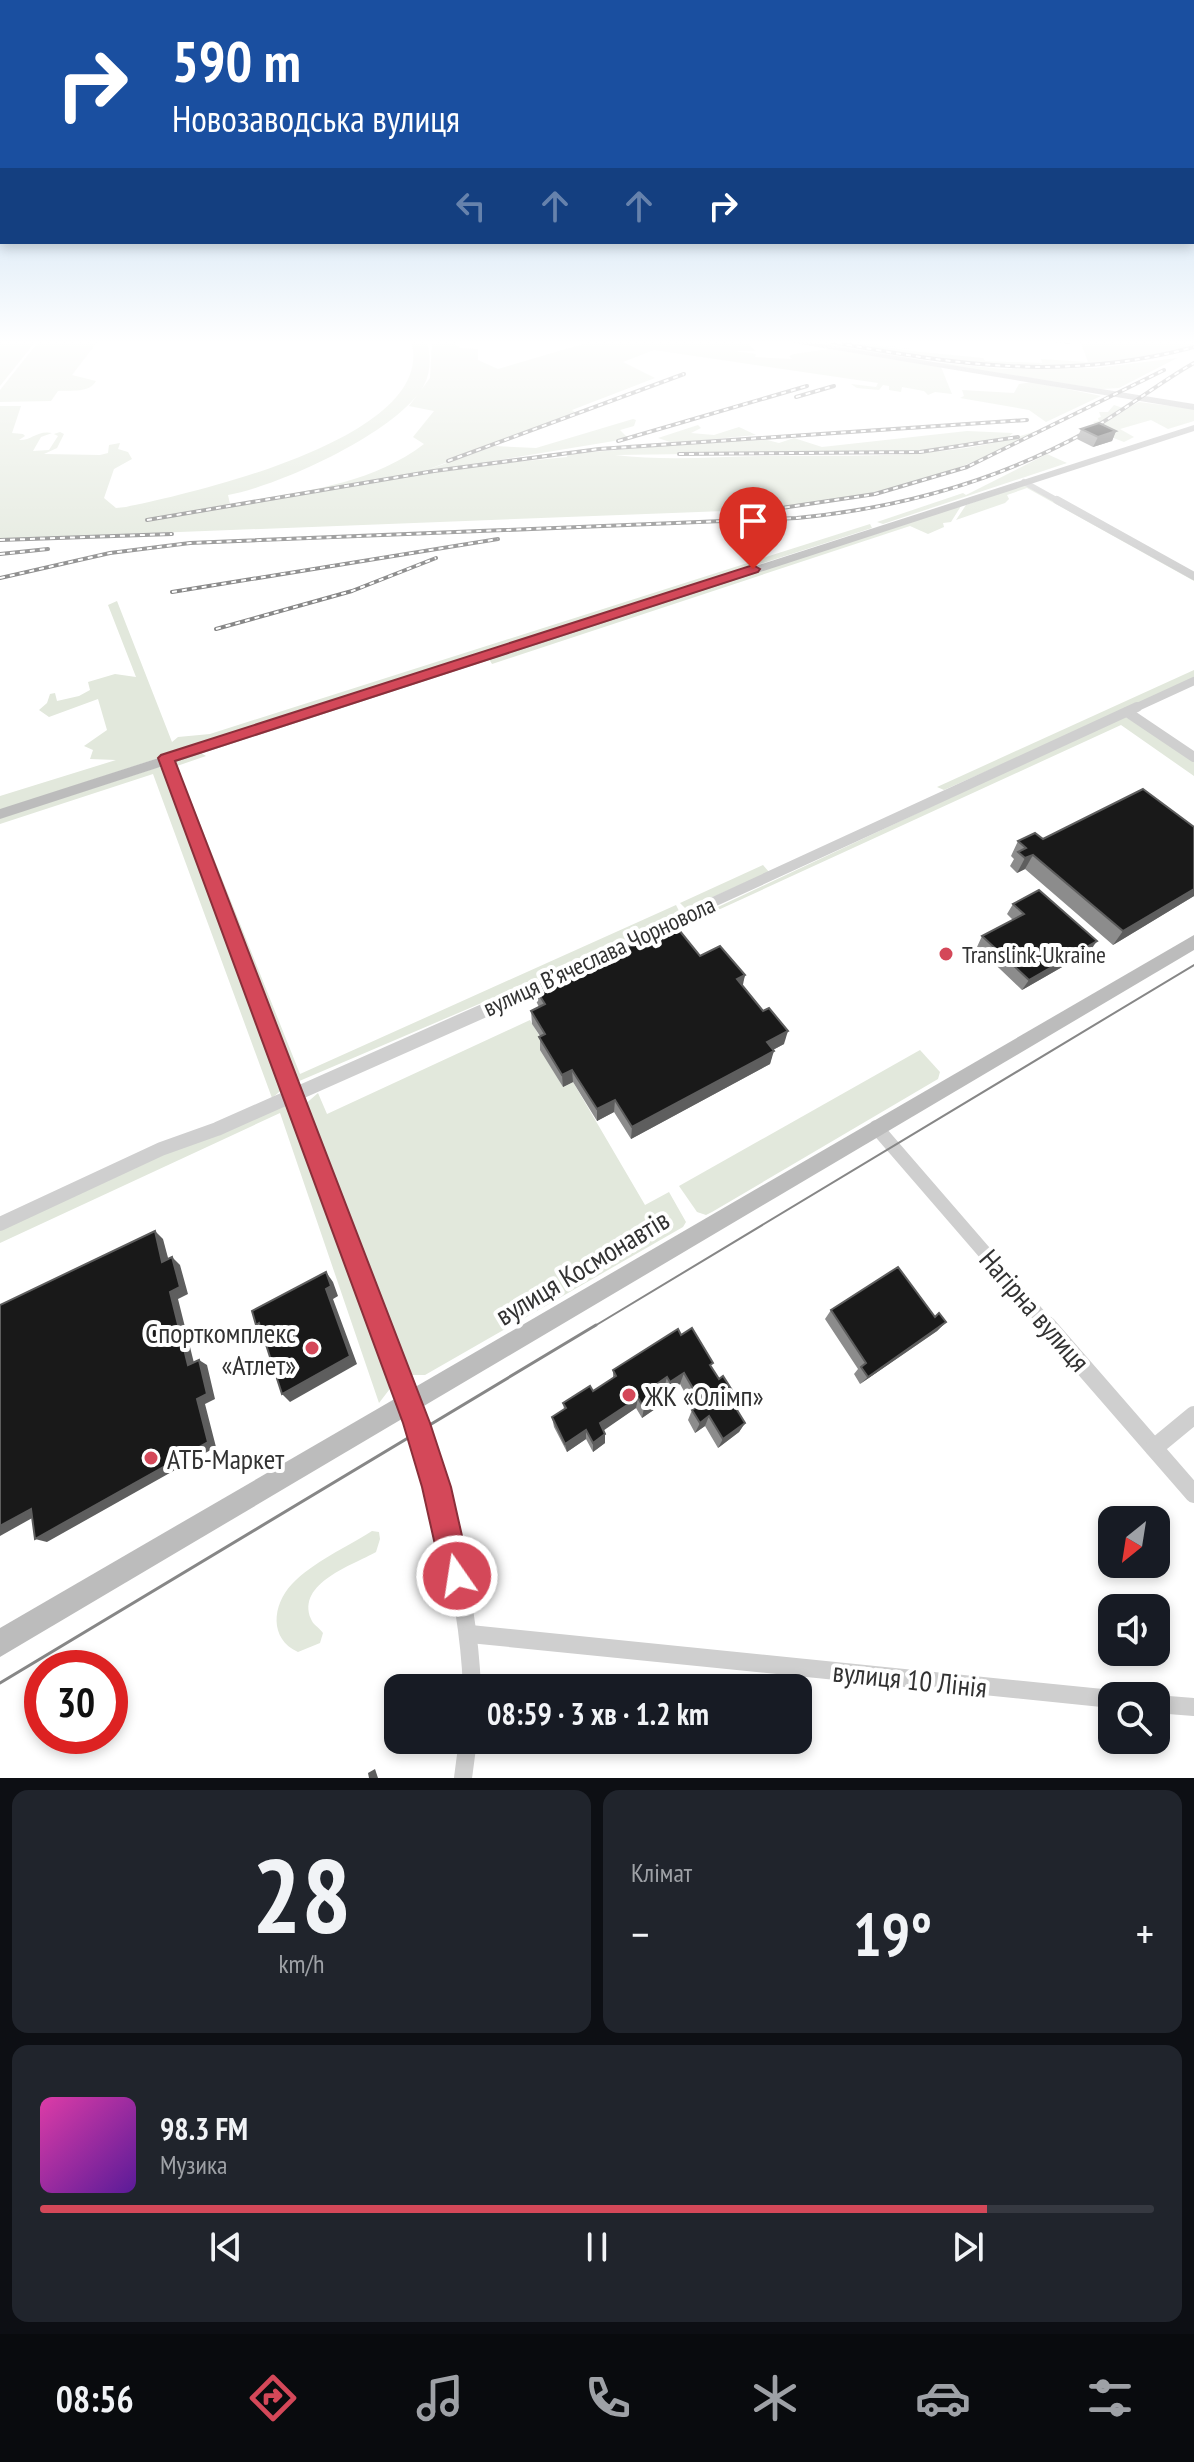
<!DOCTYPE html>
<html lang="uk">
<head>
<meta charset="utf-8">
<style>
	body { margin:0; font-family:"PT Sans Narrow",sans-serif; background:#20242c; color:#f1f3f6; height:100vh; display:flex; flex-direction:column; font-size:30px; white-space:nowrap }
	* { box-sizing:border-box; margin:0 }
	p { font-size:26px; color:#9ea1a6 }
	.icon { flex:none; width:44px; height:44px; fill:none; stroke:currentColor; stroke-width:2; stroke-linecap:round; stroke-linejoin:round }
	.map { position:relative; height:1778px; overflow:hidden }
	.details { display:flex; flex-direction:column; gap:12px; padding:12px; background:#0d0f14; flex:1 }
	.details>* { flex:none }
	.guide { position:absolute; left:0px; top:0px; width:1194px; height:244px; box-shadow:0 4px 12px #0003; background:#1a4fa0; color:#fff; overflow:hidden }
	.needle { width:52px; rotate:210deg }
	.tools { position:absolute; left:1098px; top:1506px; display:grid; gap:16px }
	.tools a { display:grid; place-items:center; width:72px; height:72px; border-radius:16px; background:#171b24; box-shadow:0 4px 12px #0003; font-size:40px }
	.speed { position:absolute; left:24px; top:1650px; display:flex; gap:16px; font-size:40px; font-weight:700; text-align:center }
	.speed>* { display:grid; place-content:center; width:104px; height:104px; border-radius:50%; background:#171b24; box-shadow:0 4px 12px #0003; line-height:1 }
	.speed .limit { border:12px solid #d22; background:#fff; color:#111 }
	.pin { position:absolute; display:grid; place-items:center; width:68px; height:68px; color:#fff; margin:-82px -34px; border-radius:50% 50% 50% 0; rotate:-45deg; box-shadow:0 0 8px #0007 }
	.pin .icon { rotate:45deg }
	.me { position:absolute; width:88px; margin:-44px; rotate:347deg; stroke-linejoin:round; filter:drop-shadow(0 0 6px #0008) }
	.turn { display:flex; align-items:center; gap:28px; height:168px; padding:0 40px; font-size:36px }
	.turn .icon { width:104px; height:104px; stroke-width:2.5 }
	.turn b { display:block; font-size:56px; line-height:68px }
	.lanes { display:flex; align-items:center; height:76px; padding:0 40px; background:#0003; justify-content:center; gap:40px; direction:ltr }
	.lanes .off { opacity:.35 }
	.big { font-size:60px; font-weight:700; line-height:1.1 }
	.details .widget { flex:1; display:flex; flex-direction:column; justify-content:center; gap:12px; min-width:0; padding:0 28px; border-radius:16px; background:#20242c }
	.details .dial { align-items:center; gap:0 }
	.dial b { font-size:104px; line-height:1 }
	.song { display:flex; align-items:center; gap:24px }
	.cover { width:96px; height:96px; border-radius:12px; background:linear-gradient(135deg,hsl(320 70% 55%),hsl(270 70% 35%)) }
	.played { height:8px; border-radius:4px; background:linear-gradient(90deg,#d44859 85%,#363941 85%) }
	.keys { display:flex; justify-content:space-around; direction:ltr }
	.heat { display:flex; justify-content:space-between; align-items:center; font-size:44px; direction:ltr }
	.details .tiles { flex:1; display:grid; gap:12px; grid-template-columns:1fr 1fr }
	.widget:last-child { grid-column:span 2 }
	.trip { position:absolute; left:384px; top:1674px; width:428px; height:80px; border-radius:16px; background:#171b24; box-shadow:0 4px 12px #0003; font-weight:700; line-height:80px; text-align:center }
	.dock { display:flex; height:128px; justify-content:space-around; align-items:center; background:#090b0e; color:#9ea1a6 }
	.dock .icon { width:56px; height:56px }
	.dock .selected { color:#d44859 }
	.dock b { font-size:36px; color:#f1f3f6 }
	.map>svg:first-child { display:block }
	.green { fill:#e2e8dc }
	.lines { fill:none; stroke-linecap:round; stroke-linejoin:round }
	.street-far4 { stroke:#cfcfcf; stroke-width:6 }
	.street-far3 { stroke:#cfcfcf; stroke-width:8 }
	.street-far2 { stroke:#cfcfcf; stroke-width:10 }
	.street-far1 { stroke:#cfcfcf; stroke-width:14 }
	.street { stroke:#cfcfcf; stroke-width:18 }
	.secondary { fill:#bcbcbc; fill-rule:evenodd }
	.tram-far1 { stroke:#878787; stroke-width:2 }
	.tram { stroke:#878787; stroke-width:3 }
	.rail-casing { stroke:#878787; stroke-width:4 }
	.rail { stroke:#fff; stroke-width:2; stroke-dasharray:5; stroke-linecap:butt }
	.wall { fill:#8c8c8c }
	.shaded-wall { fill:#5e5e5e }
	.building { fill:#191919; stroke:#5e5e5e; stroke-width:2 }
	.route { fill:#d44859; stroke:#8a2f3a; stroke-width:2 }
	.poi-dot { fill:#d44859; stroke:#fff; stroke-width:3 }
	.labels { text-anchor:middle; dominant-baseline:central; stroke-width:8; stroke-linejoin:round; paint-order:stroke }
	.poi-label { font-size:24px; fill:#323232; stroke:#fff; text-anchor:start }
	.street-label { font-size:24px; fill:#323232; stroke:#fff }
	.near-street-label { font-size:28px; fill:#323232; stroke:#fff }
	.near-poi-label { font-size:28px; fill:#323232; stroke:#fff; text-anchor:start }
</style>
</head>
<body>
<div class="map">
<svg width="1194" height="1778" viewBox="0 0 1194 1778">
	<rect width="100%" height="100%" fill="#fff"/>
	<!-- green -->
	<g class="green">
		<polygon points="0,341 36,341 0,386"/>
		<path d="M39,341H98L72,375L96,381C90,393 71,390 58,391L51,401L0,402V390Z"/>
		<path d="M411,341H427C430,353 431,366 427,378C411,427 277,487 228,495L230,504C298,492 369,486 424,444L413,437L434,411L409,406L430,378L432,341H459L455,344L460,348L478,349V360L498,369L586,343L575,341H745L756,351H734L756,354L755,357L792,359L789,356L794,354L830,349L941,367L952,394L935,392L928,395L924,391L902,387L901,392L889,390V386L883,385L879,390L857,388L851,384L876,387L878,383L654,350L623,362L655,378L572,410L576,413L424,471L495,446L536,448L633,419L636,420L634,426L620,430L627,437L614,441L445,469L567,457L568,454L724,441L767,440L779,443L794,438L822,447L967,431L1013,433L1006,439L989,443L915,451L615,455C663,461 715,457 763,456C858,455 960,461 1050,426C963,474 872,498 774,509L0,539V406H21L12,433L23,434L25,436L19,440C31,441 37,430 52,433L41,437L33,451L49,450L58,436L54,434L60,432L64,434L57,448L44,454L100,455L108,453L109,445L120,443L118,449L128,452L132,459L114,469L104,498L116,508L126,507C189,494 440,438 411,341Z"/>
		<polygon points="794,341 820,341 933,362 1003,369 1096,368 1177,358 1119,388 1101,389"/>
		<path d="M832,341L861,342L919,350L873,345L911,351L983,358L985,361L1042,363L1041,359L1088,362L1080,341H1194V346C1178,353 1151,356 1130,360C1029,375 932,359 832,341Z"/>
		<polygon points="1032,382 1101,396 1046,422 1029,410 960,398 964,396 962,390 1014,393 1019,384"/>
		<polygon points="1139,402 1194,409 1194,421 1168,429 1151,420 1120,429 1134,437 1124,442 1111,437 1099,426 1116,413 1096,424 1093,422 1099,421 1098,418 1101,417 1099,412 1108,412 1114,405 1126,409"/>
		<polygon points="698,425 701,428 691,433 714,435 739,427 756,435 673,443 658,438"/>
		<polygon points="1047,454 1067,463 883,524 877,522 963,493 966,495"/>
		<polygon points="1024,485 1194,577 1194,581 1027,488 1007,495 1009,499 1005,503 956,520 966,505"/>
		<polygon points="961,506 951,522 943,523 944,527 928,534 910,526 492,664 489,659"/>
		<polygon points="870,524 872,528 174,753 159,755 159,758 0,810 0,796 116,760 90,759 93,750 84,746 107,730 98,699 49,717 39,710 47,703 50,694 55,693 57,701 79,696 90,690 88,682 115,674 136,677 108,605 117,601 172,742 178,737 210,734"/>
		<polygon points="1194,670 1194,679 944,790 937,787"/>
		<polygon points="1124,716 1194,760 1194,776 1121,725 705,916 703,914"/>
		<polygon points="201,753 206,756 177,766 300,1074 676,905 680,913 678,919 297,1082 293,1081 171,763"/>
		<polygon points="159,767 168,772 212,901 284,1088 272,1098 153,774 0,824 0,818"/>
		<polygon points="763,865 769,872 686,909 680,903"/>
		<polygon points="530,1020 546,1047 541,1050 563,1087 573,1082 645,1205 669,1192 686,1222 683,1227 425,1375 411,1375 401,1365 303,1106 318,1093 327,1114"/>
		<polygon points="920,1050 940,1072 938,1079 712,1212 706,1215 697,1212 679,1186"/>
		<polygon points="283,1104 290,1105 390,1367 389,1390 379,1403 280,1113 0,1243 0,1230 159,1155"/>
		<path d="M372,1531L379,1532L380,1539L376,1552C353,1565 296,1583 311,1619C313,1625 319,1627 323,1633L320,1643L298,1652C269,1639 272,1605 292,1584C313,1562 347,1547 372,1531Z"/>
	</g>
	<g class="lines">
		<!-- street-far4 -->
		<polyline class="street-far4" points="1024,482 1060,502"/>
		<!-- street-far3 -->
		<g class="street-far3">
			<polyline points="1057,500 1194,576"/>
			<polyline points="1133,709 1194,681"/>
		</g>
		<!-- street-far2 -->
		<g class="street-far2">
			<polyline points="1127,712 1194,757"/>
			<polyline points="166,758 249,978"/>
			<polyline points="558,978 677,925 685,915 1137,707"/>
		</g>
		<!-- street-far1 -->
		<g class="street-far1">
			<polyline points="248,976 380,1327"/>
			<polyline points="876,1127 1049,1327"/>
			<polyline points="0,1224 161,1149 217,1129 562,976"/>
		</g>
		<!-- street -->
		<g class="street">
			<path d="M379,1325C423,1442 467,1562 472,1688"/>
			<polyline points="1047,1325 1194,1494"/>
			<polyline points="1154,1448 1194,1415"/>
			<polyline points="470,1634 1112,1699"/>
			<polyline points="1156,1704 1194,1707"/>
			<polyline points="463,1778 468,1740"/>
		</g>
		<!-- secondary -->
		<g class="secondary">
			<polygon points="782,341 803,341 1194,404 1194,410"/>
			<polygon points="1194,425 1194,431 0,819 0,809"/>
			<polygon points="1194,935 1194,950 0,1657 0,1628"/>
		</g>
		<!-- tram-far1 -->
		<polyline class="tram-far1" points="593,1327 1194,965"/>
		<!-- tram -->
		<polyline class="tram" points="0,1683 596,1325"/>
		<!-- rail casing -->
		<g class="rail-casing">
			<g id="rail">
				<path d="M827,341C956,365 1065,382 1194,347"/>
				<polyline points="1057,341 1069,342"/>
				<polyline points="796,397 834,386"/>
				<polyline points="618,441 807,386"/>
				<polyline points="679,454 920,452 1018,437"/>
				<polyline points="448,461 684,374"/>
				<polyline points="775,509 875,494 967,467 1164,370"/>
				<polyline points="147,520 434,471 599,449 1027,420"/>
				<polyline points="0,540 172,534"/>
				<polyline points="0,554 48,549"/>
				<path d="M0,578L110,553L190,543L797,518C900,508 995,482 1086,432C1124,411 1157,384 1194,363"/>
				<polyline points="172,592 498,539"/>
				<polyline points="216,629 352,591 436,558"/>
			</g>
		</g>
		<!-- rail -->
		<use href="#rail" class="rail"/>
	</g>
	<!-- wall -->
	<g class="wall">
		<polygon points="1081,429 1116,431 1112,441 1093,447 1077,439"/>
		<polygon points="1194,827 1194,896 1113,945 1025,869 1017,873 1010,866 1014,859 1011,856 1018,841"/>
		<polygon points="1013,904 1090,951 1022,990 977,947 982,936 1013,920 1007,914"/>
		<polygon points="700,956 745,975 742,985 784,1044 773,1050 770,1064 631,1139 614,1112 597,1121 573,1082 563,1087 540,1050 540,1036 532,1024 531,1011 539,1007 535,999 533,985"/>
		<polygon points="831,1310 935,1317 946,1322 937,1331 860,1384 854,1374 858,1369 825,1319"/>
		<polygon points="681,1335 712,1368 745,1423 739,1432 718,1448 705,1426 695,1433 688,1420 692,1410 694,1409 680,1384 667,1393 664,1389 655,1395 657,1399 655,1409 642,1418 636,1408 603,1430 605,1434 605,1443 593,1452 586,1439 567,1452 554,1427 552,1417 564,1409 563,1403 593,1391 613,1378 613,1370"/>
	</g>
	<!-- shaded-wall -->
	<g class="shaded-wall">
		<polygon points="1116,431 1112,441 1093,447 1098,437"/>
		<polygon points="1033,855 1025,869 1017,873 1025,858"/>
		<polygon points="1194,889 1194,896 1113,945 1123,931"/>
		<polygon points="1097,941 1090,951 1022,990 1029,980"/>
		<polygon points="745,975 742,989 737,979"/>
		<polygon points="788,1031 784,1044 763,1055 767,1042"/>
		<polygon points="774,1051 770,1064 631,1139 632,1127"/>
		<polygon points="572,1070 573,1082 563,1087 562,1075"/>
		<polygon points="615,1100 614,1112 597,1121 597,1109"/>
		<polygon points="155,1231 163,1239 171,1269 162,1262"/>
		<polygon points="172,1257 180,1265 188,1294 178,1299 196,1371 188,1365 170,1292"/>
		<polygon points="326,1272 333,1282 338,1296 333,1299 357,1364 290,1402 282,1394 326,1289"/>
		<polygon points="946,1322 937,1331 860,1384 868,1377"/>
		<polygon points="199,1360 207,1365 215,1399 205,1404 216,1447 47,1542 35,1539"/>
		<polygon points="684,1373 680,1384 667,1393 670,1382"/>
		<polygon points="667,1377 664,1389 649,1399 651,1388"/>
		<polygon points="638,1398 636,1408 600,1433 600,1423"/>
		<polygon points="657,1399 655,1409 642,1418 644,1408"/>
		<polygon points="709,1416 705,1426 695,1433 700,1423"/>
		<polygon points="745,1423 739,1432 718,1448 723,1439"/>
		<polygon points="586,1430 586,1439 567,1452 565,1444"/>
		<polygon points="605,1434 605,1443 593,1452 593,1443"/>
		<polygon points="31,1509 43,1512 0,1536 0,1526"/>
		<polygon points="375,1769 378,1778 369,1778 368,1773"/>
	</g>
	<!-- building -->
	<g class="building">
		<polygon points="1099,423 1116,431 1098,437 1081,429"/>
		<polygon points="1143,789 1194,827 1194,889 1123,931 1033,855 1025,858 1018,852 1026,848 1018,841 1035,833 1043,839"/>
		<polygon points="1039,890 1097,941 1029,980 982,936 1024,914 1013,904"/>
		<polygon points="675,925 700,956 720,946 745,975 737,979 763,1011 769,1008 788,1031 767,1042 774,1051 632,1127 615,1100 597,1109 572,1070 562,1075 539,1037 545,1034 531,1011 545,1004 533,985 550,978 552,982"/>
		<polygon points="155,1231 162,1262 172,1257 180,1287 170,1292 188,1365 199,1360 207,1394 197,1399 208,1442 35,1539 31,1509 0,1526 0,1305"/>
		<polygon points="898,1267 935,1317 939,1313 946,1322 868,1377 861,1367 866,1363 831,1310"/>
		<polygon points="326,1272 331,1286 326,1289 350,1356 282,1394 259,1323 256,1325 252,1311"/>
		<polygon points="692,1328 713,1363 710,1365 719,1379 723,1376 742,1406 737,1410 745,1423 723,1439 709,1416 700,1423 692,1410 702,1404 684,1373 670,1382 667,1377 651,1388 657,1399 644,1408 638,1398 600,1423 605,1434 593,1443 586,1430 565,1444 552,1417 566,1408 563,1403 590,1386 593,1391 616,1376 613,1370 678,1329 681,1335"/>
	</g>
	<!-- sky -->
	<linearGradient id="sky" x2="0" y2="1"><stop stop-color="#9dc5e8"/><stop offset="0.58" stop-color="#fff"/><stop offset="1" stop-color="#fff" stop-opacity="0"/></linearGradient>
	<rect width="1194" height="590" fill="url(#sky)"/>
	<!-- route -->
	<polygon class="route" points="753,565 760,569 758,572 175,761 430,1423 451,1487 471,1576 467,1586 457,1590 446,1586 442,1576 422,1487 403,1423 158,758 161,755"/>
	<!-- markers -->
	<g class="poi-dot">
		<circle cx="946" cy="954" r="8"/>
		<circle cx="312" cy="1348" r="8"/>
		<circle cx="629" cy="1395" r="8"/>
		<circle cx="151" cy="1458" r="8"/>
	</g>
	<g class="labels">
		<!-- poi labels -->
		<g class="poi-label">
			<text x="962" y="954">Translink-Ukraine</text>
		</g>
		<!-- street labels -->
		<g class="street-label">
			<text transform="translate(599 956) rotate(-25)">вулиця Вʼячеслава Чорновола</text>
		</g>
		<!-- near-street labels -->
		<g class="near-street-label">
			<text transform="translate(582 1267) rotate(-31)">вулиця Космонавтів</text>
			<text transform="translate(1035 1310) rotate(49)">Нагірна вулиця</text>
			<text transform="translate(910 1679) rotate(6)">вулиця 10 Лінія</text>
		</g>
		<!-- near-poi labels -->
		<g class="near-poi-label">
			<text x="296" y="1332" text-anchor="end">Спорткомплекс<tspan x="296" dy="32">«Атлет»</tspan></text>
			<text x="645" y="1395">ЖК «Олімп»</text>
			<text x="167" y="1458">АТБ-Маркет</text>
		</g>
	</g>
</svg>
<div class="tools">
<a><svg class="needle" viewBox="-14 -14 28 28"><path d="M0-13l5 13h-10z" fill="#e53935"/><path d="M0 13l5-13h-10z" fill="#9ea1a6"/></svg></a>
<a><svg class="icon" aria-label="sound" viewBox="0 0 24 24"><path d="M4 9h4l5-4v14l-5-4H4zM17 9q2 3 0 6"/></svg></a>
<a><svg class="icon" aria-label="search" viewBox="0 0 24 24"><circle cx="10" cy="10" r="6"/><path d="M15 15l6 6"/></svg></a>
</div>
<div class="speed"><div class="limit">30</div></div>
<div class="pin" style="left:753px;top:569px;background:#d93025"><svg class="icon" aria-label="arrive" viewBox="0 0 24 24"><path d="M6 21V4h12l-3 4 3 4H6"/></svg></div>
<svg class="me" style="left:457px;top:1576px" viewBox="-20 -20 40 40"><circle r="17" fill="#d44859" stroke="#fff" stroke-width="3"/><path d="M0-11L8 9 0 5-8 9z" fill="#fff"/></svg>
<div class="trip">08:59 · 3 хв · 1.2 km</div>
<div class="guide">
<div class="turn"><svg class="icon" aria-label="right" viewBox="0 0 24 24"><path d="M7 20v-9h11M14 6l5 5-5 5"/></svg><div><b>590 m</b>Новозаводська вулиця</div></div>
<div class="lanes"><svg class="icon off" aria-label="left" viewBox="0 0 24 24"><path d="M17 20v-9H6M10 6l-5 5 5 5"/></svg><svg class="icon off" aria-label="ahead" viewBox="0 0 24 24"><path d="M12 20V5M6 11l6-6 6 6"/></svg><svg class="icon off" aria-label="ahead" viewBox="0 0 24 24"><path d="M12 20V5M6 11l6-6 6 6"/></svg><svg class="icon" aria-label="right" viewBox="0 0 24 24"><path d="M7 20v-9h11M14 6l5 5-5 5"/></svg></div>
</div>
</div>
<section class="details">
<div class="tiles">
<div class="widget dial"><b>28</b><p>km/h</p></div>
<div class="widget"><p>Клімат</p>
<div class="heat"><a>−</a><b class="big">19°</b><a>+</a></div>
</div>
<div class="widget">
<div class="song"><i class="cover"></i><div><b>98.3 FM</b><p>Музика</p></div></div>
<div class="played"></div>
<div class="keys"><svg class="icon" aria-label="previous" viewBox="0 0 24 24"><path d="M18 5L8 12l10 7zM5 5v14"/></svg><svg class="icon" aria-label="pause" viewBox="0 0 24 24"><path d="M8 5v14M16 5v14"/></svg><svg class="icon" aria-label="next" viewBox="0 0 24 24"><path d="M6 5l10 7-10 7zM19 5v14"/></svg></div>
</div>
</div>
</section>
<nav class="dock">
<b>08:56</b>
<svg class="icon selected" aria-label="directions" viewBox="0 0 24 24"><path d="M12 3l9 9-9 9-9-9zM9 14v-3h6M13 9l2 2-2 2"/></svg>
<svg class="icon" aria-label="music" viewBox="0 0 24 24"><path d="M9 18V5l10-2v13"/><circle cx="6" cy="18" r="3"/><circle cx="16" cy="16" r="3"/></svg>
<svg class="icon" aria-label="phone" viewBox="0 0 24 24"><path d="M5 4h4l2 5-3 2q2 4 5 5l2-3 5 2v4C11 20 4 13 5 4z"/></svg>
<svg class="icon" aria-label="climate" viewBox="0 0 24 24"><path d="M12 3v18M4 7l16 10M4 17L20 7"/></svg>
<svg class="icon" aria-label="car" viewBox="0 0 24 24"><path d="M5 17H2v-5l4-1 3-4h7l3 4 3 1v5h-3M9 17h6M6 11h13"/><circle cx="7" cy="17" r="2"/><circle cx="17" cy="17" r="2"/></svg>
<svg class="icon" aria-label="filters" viewBox="0 0 24 24"><path d="M4 7h16M4 17h16"/><circle cx="9" cy="7" r="2"/><circle cx="15" cy="17" r="2"/></svg>
</nav>
</body>
</html>
